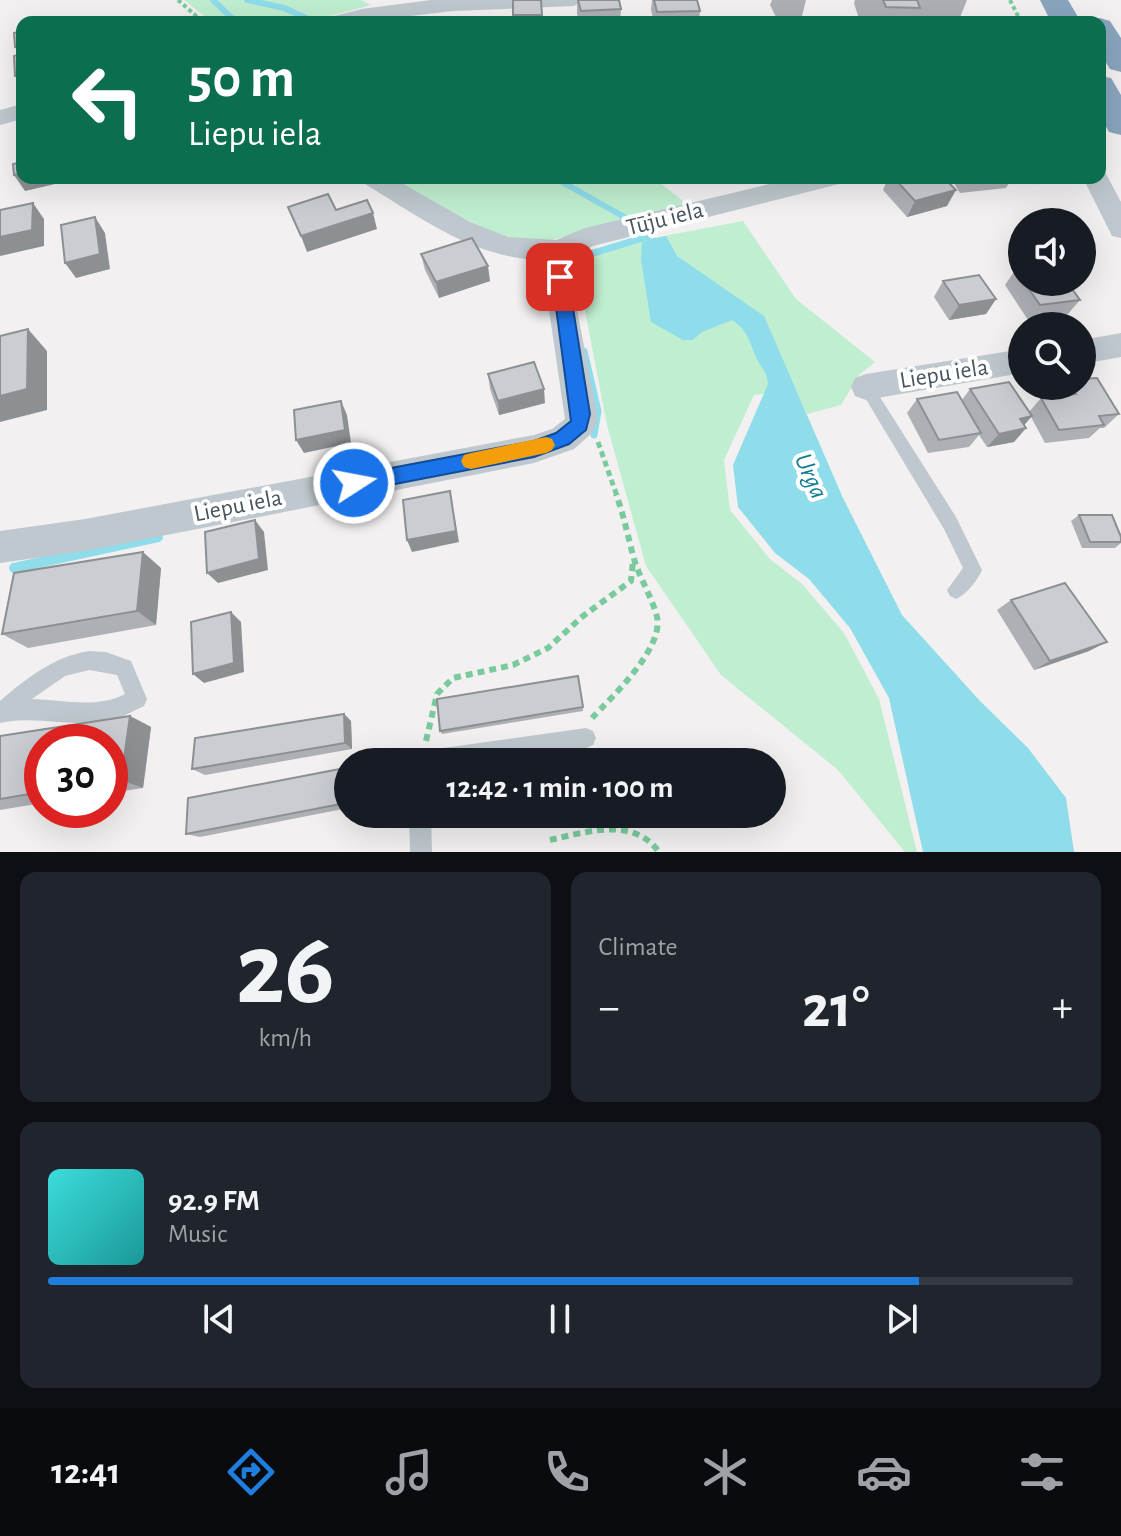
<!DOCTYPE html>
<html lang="en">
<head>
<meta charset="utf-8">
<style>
	body { margin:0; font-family:"Alegreya Sans",sans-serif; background:#20242c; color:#f1f3f6; height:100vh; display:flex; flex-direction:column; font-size:30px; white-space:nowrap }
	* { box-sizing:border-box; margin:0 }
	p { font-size:26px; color:#9ea1a6 }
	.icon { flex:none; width:44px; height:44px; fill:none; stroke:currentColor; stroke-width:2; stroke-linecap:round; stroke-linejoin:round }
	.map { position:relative; height:852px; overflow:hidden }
	.panel { display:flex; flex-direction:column; gap:20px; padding:20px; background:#0d0f14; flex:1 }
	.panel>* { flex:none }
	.top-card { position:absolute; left:16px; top:16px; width:1090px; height:168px; border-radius:16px; box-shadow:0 8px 32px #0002; background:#0b6e4f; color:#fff; overflow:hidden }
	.controls { position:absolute; left:1008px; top:208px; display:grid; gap:16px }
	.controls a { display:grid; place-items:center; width:88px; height:88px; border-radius:50%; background:#171b24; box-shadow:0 8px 32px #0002; font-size:40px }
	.speed { position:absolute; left:24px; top:724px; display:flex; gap:16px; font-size:40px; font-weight:700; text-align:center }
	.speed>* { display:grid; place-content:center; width:104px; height:104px; border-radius:50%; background:#171b24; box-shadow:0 8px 32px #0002; line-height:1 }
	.speed .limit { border:12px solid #d22; background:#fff; color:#111 }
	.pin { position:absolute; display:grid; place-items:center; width:68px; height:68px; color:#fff; margin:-34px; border-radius:16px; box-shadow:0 4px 12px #0006 }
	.me { position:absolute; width:88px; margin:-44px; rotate:79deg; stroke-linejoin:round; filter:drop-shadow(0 0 6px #0008) }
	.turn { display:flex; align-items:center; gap:28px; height:168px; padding:0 40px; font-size:36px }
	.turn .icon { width:104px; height:104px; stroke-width:2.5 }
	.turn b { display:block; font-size:56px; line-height:68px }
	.big { font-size:60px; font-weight:700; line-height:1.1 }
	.panel .card { flex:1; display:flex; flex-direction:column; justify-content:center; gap:12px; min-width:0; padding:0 28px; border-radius:16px; background:#20242c }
	.panel .dial { align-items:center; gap:0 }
	.dial b { font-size:104px; line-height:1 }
	.song { display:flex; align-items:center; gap:24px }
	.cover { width:96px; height:96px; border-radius:12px; background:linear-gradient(135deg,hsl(180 70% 55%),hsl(180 70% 35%)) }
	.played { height:8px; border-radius:4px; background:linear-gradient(90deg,#1f7dde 85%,#363941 85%) }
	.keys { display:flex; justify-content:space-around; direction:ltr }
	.heat { display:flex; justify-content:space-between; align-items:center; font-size:44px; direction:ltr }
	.panel .tiles { flex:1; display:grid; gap:20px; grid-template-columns:1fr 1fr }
	.card:last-child { grid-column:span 2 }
	.trip { position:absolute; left:334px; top:748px; width:452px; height:80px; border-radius:40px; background:#171b24; box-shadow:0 8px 32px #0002; font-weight:700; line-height:80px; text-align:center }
	.dock { display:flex; height:128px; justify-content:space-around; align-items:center; background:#090b0e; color:#9ea1a6 }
	.dock .icon { width:56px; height:56px }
	.dock .selected { color:#1f7dde }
	.dock b { font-size:36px; color:#f1f3f6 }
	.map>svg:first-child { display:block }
	.green { fill:#c0eed0 }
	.water { fill:#8fdcea }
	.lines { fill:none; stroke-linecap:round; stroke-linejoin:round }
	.stream-far2 { stroke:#8fdcea; stroke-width:6 }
	.stream-far1 { stroke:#8fdcea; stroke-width:7 }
	.stream { stroke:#8fdcea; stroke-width:10 }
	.path-far2 { stroke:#79cb9e; stroke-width:4; stroke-dasharray:4 3; stroke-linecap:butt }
	.path-far1 { stroke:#79cb9e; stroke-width:5; stroke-dasharray:6 4; stroke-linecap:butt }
	.path { stroke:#79cb9e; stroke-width:6; stroke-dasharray:7 5; stroke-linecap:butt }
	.lane { fill:#bec8ce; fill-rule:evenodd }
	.street { fill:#bec8ce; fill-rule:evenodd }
	.highway { fill:#89a5bd; fill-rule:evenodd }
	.wall { fill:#aeb0b5 }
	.shaded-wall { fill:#8d9093 }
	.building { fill:#cacdd2; stroke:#8d9093; stroke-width:2 }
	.route { fill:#1a73e8; stroke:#114b97; stroke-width:2 }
	.slow { fill:#f59e0b }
	.labels { text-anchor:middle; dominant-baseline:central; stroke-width:8; stroke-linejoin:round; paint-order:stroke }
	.street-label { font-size:24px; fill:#48545d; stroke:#fff }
	.water-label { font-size:26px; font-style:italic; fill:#117d91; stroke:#fff }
</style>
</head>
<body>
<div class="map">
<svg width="1121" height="852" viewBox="0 0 1121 852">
	<rect width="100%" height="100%" fill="#f2f0f0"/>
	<!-- green -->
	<g class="green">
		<polygon points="184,0 361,0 371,5 307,22 212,22"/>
		<polygon points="387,178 654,178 688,205 520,248"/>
		<polygon points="743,221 796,299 875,362 859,375 841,405 807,414 796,390 754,395 724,460 730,510 770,559 802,584 844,633 879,699 917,852 905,852 838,770 721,675 646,566 607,425 580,285 589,250"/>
	</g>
	<!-- water -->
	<path class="water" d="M666,236L677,256L764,316L843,498L902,615L979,700L1028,748L1066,798L1074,852H923L889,698L850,628L809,579L775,553L738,507L733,465L768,384C767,372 762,369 757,359C749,342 749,331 732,320L702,332L693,340H683L651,322L641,260L642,242Z"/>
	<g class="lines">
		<!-- stream-far2 -->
		<g class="stream-far2">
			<polyline points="213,0 236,22"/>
			<polyline points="247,0 284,8 315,22"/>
			<polyline points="555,178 626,218"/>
		</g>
		<!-- stream-far1 -->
		<g class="stream-far1">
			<polyline points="622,216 661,247"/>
			<polyline points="574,295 579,268 587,255 649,236"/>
			<polyline points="584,351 598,411 594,435"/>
		</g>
		<!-- stream -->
		<polyline class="stream" points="14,568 158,537"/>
		<!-- path-far2 -->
		<g class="path-far2">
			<polyline points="178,0 203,22"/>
			<polyline points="1010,0 1021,22"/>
		</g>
		<!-- path-far1 -->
		<polyline class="path-far1" points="598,442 617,496"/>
		<!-- path -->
		<g class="path">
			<path d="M592,718C612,697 664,648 657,617C652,597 640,579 634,559C628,537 624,516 616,494"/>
			<polyline points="426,741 437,694 453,678 513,665 548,648 583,616 631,581 633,561"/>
			<path d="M550,840C587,832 633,816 659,852"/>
		</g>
		<!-- lane -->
		<g class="lane">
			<path d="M866,381L871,383L956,517L979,564L982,570C977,581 967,594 956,599L950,596L947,590L963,568L944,529L861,391L858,387L861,383Z"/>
			<path d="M89,651L106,652L131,661L147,699L144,706C133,711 121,718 108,721C73,728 36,715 0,723V701C27,678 53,657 89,651ZM89,670L117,675L125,694C96,709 64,700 32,699L65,676Z"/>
			<polygon points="586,728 593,731 596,738 593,745 586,748 487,762 426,762 429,755 443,748"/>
			<polygon points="409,814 431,814 432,852 410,852"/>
		</g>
		<!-- street -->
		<g class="street">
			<polygon points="431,0 584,0 574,6 453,11 360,22 322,22 326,18 362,9"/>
			<polygon points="22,104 22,119 0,125 0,110"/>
			<polygon points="1100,171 1105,172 1121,202 1121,238 1112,236 1083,178 1100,178"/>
			<path d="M361,178H393L470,222L508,237L556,240L585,228L795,178H843L839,184L593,246L573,255L577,310L597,414L596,425L591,434L574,449L534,463L85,551L0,563V531L85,519L534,435L552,429L565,419L549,310L546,260C478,261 421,218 365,184Z"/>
			<polygon points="1121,333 1121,357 1082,364 1082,340"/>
			<polygon points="1022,349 1022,373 866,400 855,396 851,387 855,378 866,374"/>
		</g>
		<!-- highway -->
		<g class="highway">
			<polygon points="1040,0 1068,0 1081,22 1051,22"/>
			<polygon points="1100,18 1110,21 1121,38 1121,72 1110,69 1100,53 1100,22 1089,22"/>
			<polygon points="1100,76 1111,78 1121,95 1121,135 1109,132 1100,116"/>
		</g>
	</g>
	<!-- wall -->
	<g class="wall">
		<polygon points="513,0 541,0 542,22 513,22"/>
		<polygon points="577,0 621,9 620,22 579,22 577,14"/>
		<polygon points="652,0 697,0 700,11 699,22 654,22 651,10"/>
		<polygon points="772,0 806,0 802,16 776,17 770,5"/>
		<polygon points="855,0 967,0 958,22 860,22 854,3"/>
		<polygon points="888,178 944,178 947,206 907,217 883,190"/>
		<polygon points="951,178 1012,178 1006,188 960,193"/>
		<polygon points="421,254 490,281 439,298 425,270"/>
		<polygon points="1016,269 1022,269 1022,282 1067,282 1080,300 1067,315 1028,320 1005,285"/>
		<polygon points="943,281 996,299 986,314 949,320 934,297"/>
		<polygon points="488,374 545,403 499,415 490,389"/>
		<polygon points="1062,386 1082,386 1119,414 1104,428 1100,428 1089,438 1045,443 1031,417 1024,425 1026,428 1014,442 987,447 979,435 969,447 928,453 907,413 917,399 962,400 970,389 1029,412 1041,398 1055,396 1054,395"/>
		<polygon points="1079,515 1121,537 1121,543 1115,548 1082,548 1071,521"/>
		<polygon points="161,568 156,625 28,648 2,634"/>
		<polygon points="1011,600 1089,651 1034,670 997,610"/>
		<polygon points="583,707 583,711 442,734 440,731"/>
		<polygon points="344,714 351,721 352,749 205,775 192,769"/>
		<polygon points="130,716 151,727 143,788 110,793 110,742 42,742 42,803 0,810 0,736"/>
		<polygon points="347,775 348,808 200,837 186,834"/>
	</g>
	<!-- shaded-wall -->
	<g class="shaded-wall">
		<polygon points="22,45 22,58 15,47"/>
		<polygon points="22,74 22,86 15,76"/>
		<polygon points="22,173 22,178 68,178 68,181 25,191 14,175"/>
		<polygon points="956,190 947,206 907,217 915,201"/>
		<polygon points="33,203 44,219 44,246 0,256 0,237"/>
		<polygon points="373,213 377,229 307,252 301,236"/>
		<polygon points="95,217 105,233 110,269 76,278 65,263"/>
		<polygon points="488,266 490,281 439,298 436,282"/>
		<polygon points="996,299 986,314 949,320 959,305"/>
		<polygon points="28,329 47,351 47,410 0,422 0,396"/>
		<polygon points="544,389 545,403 499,415 498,401"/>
		<polygon points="341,401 347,415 351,443 304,453 296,440"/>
		<polygon points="1032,416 1020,430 1026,428 1014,442 987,447 999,434 1020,419"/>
		<polygon points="450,491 459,542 412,552 407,540"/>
		<polygon points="255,520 264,532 268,570 218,583 207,573"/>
		<polygon points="143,552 161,568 156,625 137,611"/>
		<polygon points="231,612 241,622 244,672 204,683 193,674"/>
		<polygon points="1107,642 1089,651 1034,670 1050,661"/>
		<polygon points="344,714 351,721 352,749 345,743"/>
		<polygon points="130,716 151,727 143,788 121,780"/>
		<polygon points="340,769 347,775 348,808 341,804"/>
	</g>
	<!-- building -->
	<g class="building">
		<polygon points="513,0 541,0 542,15 513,15"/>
		<polygon points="578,0 619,0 621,9 581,11"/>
		<polygon points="654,0 697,0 700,11 657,12"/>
		<polygon points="883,0 917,0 920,8 886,7"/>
		<polygon points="22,31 22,45 15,47 14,33"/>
		<polygon points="22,54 22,74 15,76 14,56"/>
		<polygon points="22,162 22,173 14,175 13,164"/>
		<polygon points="894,178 944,178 956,190 915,201"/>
		<polygon points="328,194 336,210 367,200 373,213 301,236 288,207"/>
		<polygon points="33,203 32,230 0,237 0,210"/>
		<polygon points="95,217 100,254 65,263 61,225"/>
		<polygon points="472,238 488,266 436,282 421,254"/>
		<polygon points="1016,269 1022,269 1022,279"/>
		<polygon points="979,275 996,299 959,305 943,281"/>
		<polygon points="1024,282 1067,282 1080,300 1040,305"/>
		<polygon points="28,329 27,389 0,396 0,336"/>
		<polygon points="534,362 544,389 498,401 488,374"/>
		<polygon points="1097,378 1119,414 1099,416 1104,425 1059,430 1041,398 1076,394 1071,386 1082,386 1082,379"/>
		<polygon points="1009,382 1032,416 1020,419 1026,428 999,434 970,389"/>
		<polygon points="957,392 981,433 939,440 917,399"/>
		<polygon points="341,401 345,430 296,440 294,410"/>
		<polygon points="450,491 456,531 407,540 403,500"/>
		<polygon points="1079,515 1112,515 1121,537 1121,542 1090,542"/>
		<polygon points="255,520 259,559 207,573 205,532"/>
		<polygon points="143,552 137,611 2,634 14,573"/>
		<polygon points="1065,583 1107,642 1050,661 1011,600"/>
		<polygon points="231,612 234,663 193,674 191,622"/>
		<polygon points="578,676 583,707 440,731 437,699"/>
		<polygon points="344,714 345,743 192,769 195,738"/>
		<polygon points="130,716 121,780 110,782 110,742 42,742 42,792 0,799 0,736"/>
		<polygon points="588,758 589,762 559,762"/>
		<polygon points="340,769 341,804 186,834 188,798"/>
	</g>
	<!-- route -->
	<polygon class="route" points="560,272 568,277 590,414 586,430 569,444 534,457 354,492 347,489 344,483 347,477 354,475 534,441 556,433 571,421 552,277"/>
	<!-- slow -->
	<polygon class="slow" points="546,437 552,439 555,445 552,450 546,453 471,469 464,467 461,461 464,455 471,453"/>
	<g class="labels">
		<!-- street labels -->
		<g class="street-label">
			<text transform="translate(665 219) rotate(-14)">Tūju iela</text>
			<text transform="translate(944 374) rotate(-9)">Liepu iela</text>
			<text transform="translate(238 506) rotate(-11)">Liepu iela</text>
		</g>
		<!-- water labels -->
		<g class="water-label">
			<text transform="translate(811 476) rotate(66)">Urga</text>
		</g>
	</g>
</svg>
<div class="controls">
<a><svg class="icon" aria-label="sound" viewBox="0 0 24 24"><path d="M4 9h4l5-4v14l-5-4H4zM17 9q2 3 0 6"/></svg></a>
<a><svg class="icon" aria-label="search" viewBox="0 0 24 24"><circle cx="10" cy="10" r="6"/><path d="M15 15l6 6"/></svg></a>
</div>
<div class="speed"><div class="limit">30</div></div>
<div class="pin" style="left:560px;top:277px;background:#d93025"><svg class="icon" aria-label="arrive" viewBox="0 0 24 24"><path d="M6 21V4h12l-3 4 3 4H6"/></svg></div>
<svg class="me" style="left:354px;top:483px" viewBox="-20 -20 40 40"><circle r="17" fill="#1a73e8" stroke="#fff" stroke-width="3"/><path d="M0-11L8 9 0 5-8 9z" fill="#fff"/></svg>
<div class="trip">12:42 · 1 min · 100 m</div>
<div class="top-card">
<div class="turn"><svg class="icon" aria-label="left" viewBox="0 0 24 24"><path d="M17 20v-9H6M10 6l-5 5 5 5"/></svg><div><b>50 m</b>Liepu iela</div></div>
</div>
</div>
<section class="panel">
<div class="tiles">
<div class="card dial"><b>26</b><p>km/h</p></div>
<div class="card"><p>Climate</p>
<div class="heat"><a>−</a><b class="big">21°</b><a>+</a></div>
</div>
<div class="card">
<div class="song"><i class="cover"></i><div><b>92.9 FM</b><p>Music</p></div></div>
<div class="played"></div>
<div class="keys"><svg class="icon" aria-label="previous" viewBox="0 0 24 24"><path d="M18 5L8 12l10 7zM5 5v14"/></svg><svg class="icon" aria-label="pause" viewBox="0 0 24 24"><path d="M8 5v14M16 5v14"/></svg><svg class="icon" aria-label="next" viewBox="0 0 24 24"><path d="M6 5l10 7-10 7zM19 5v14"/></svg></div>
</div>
</div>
</section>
<nav class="dock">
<b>12:41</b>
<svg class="icon selected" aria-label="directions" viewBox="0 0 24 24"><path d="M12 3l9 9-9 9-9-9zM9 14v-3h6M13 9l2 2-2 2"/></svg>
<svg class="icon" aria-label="music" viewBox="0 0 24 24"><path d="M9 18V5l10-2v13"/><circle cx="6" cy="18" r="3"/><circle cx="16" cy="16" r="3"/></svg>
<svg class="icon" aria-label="phone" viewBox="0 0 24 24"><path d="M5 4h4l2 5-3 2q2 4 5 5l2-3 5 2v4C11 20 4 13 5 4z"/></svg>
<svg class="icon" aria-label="climate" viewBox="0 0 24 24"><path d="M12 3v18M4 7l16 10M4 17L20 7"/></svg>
<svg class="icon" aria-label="car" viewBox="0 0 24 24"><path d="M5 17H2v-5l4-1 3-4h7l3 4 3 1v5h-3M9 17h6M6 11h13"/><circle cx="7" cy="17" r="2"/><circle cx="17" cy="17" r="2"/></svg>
<svg class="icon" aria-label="filters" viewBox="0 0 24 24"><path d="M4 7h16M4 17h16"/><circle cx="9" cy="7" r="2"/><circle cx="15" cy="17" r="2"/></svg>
</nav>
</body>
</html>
